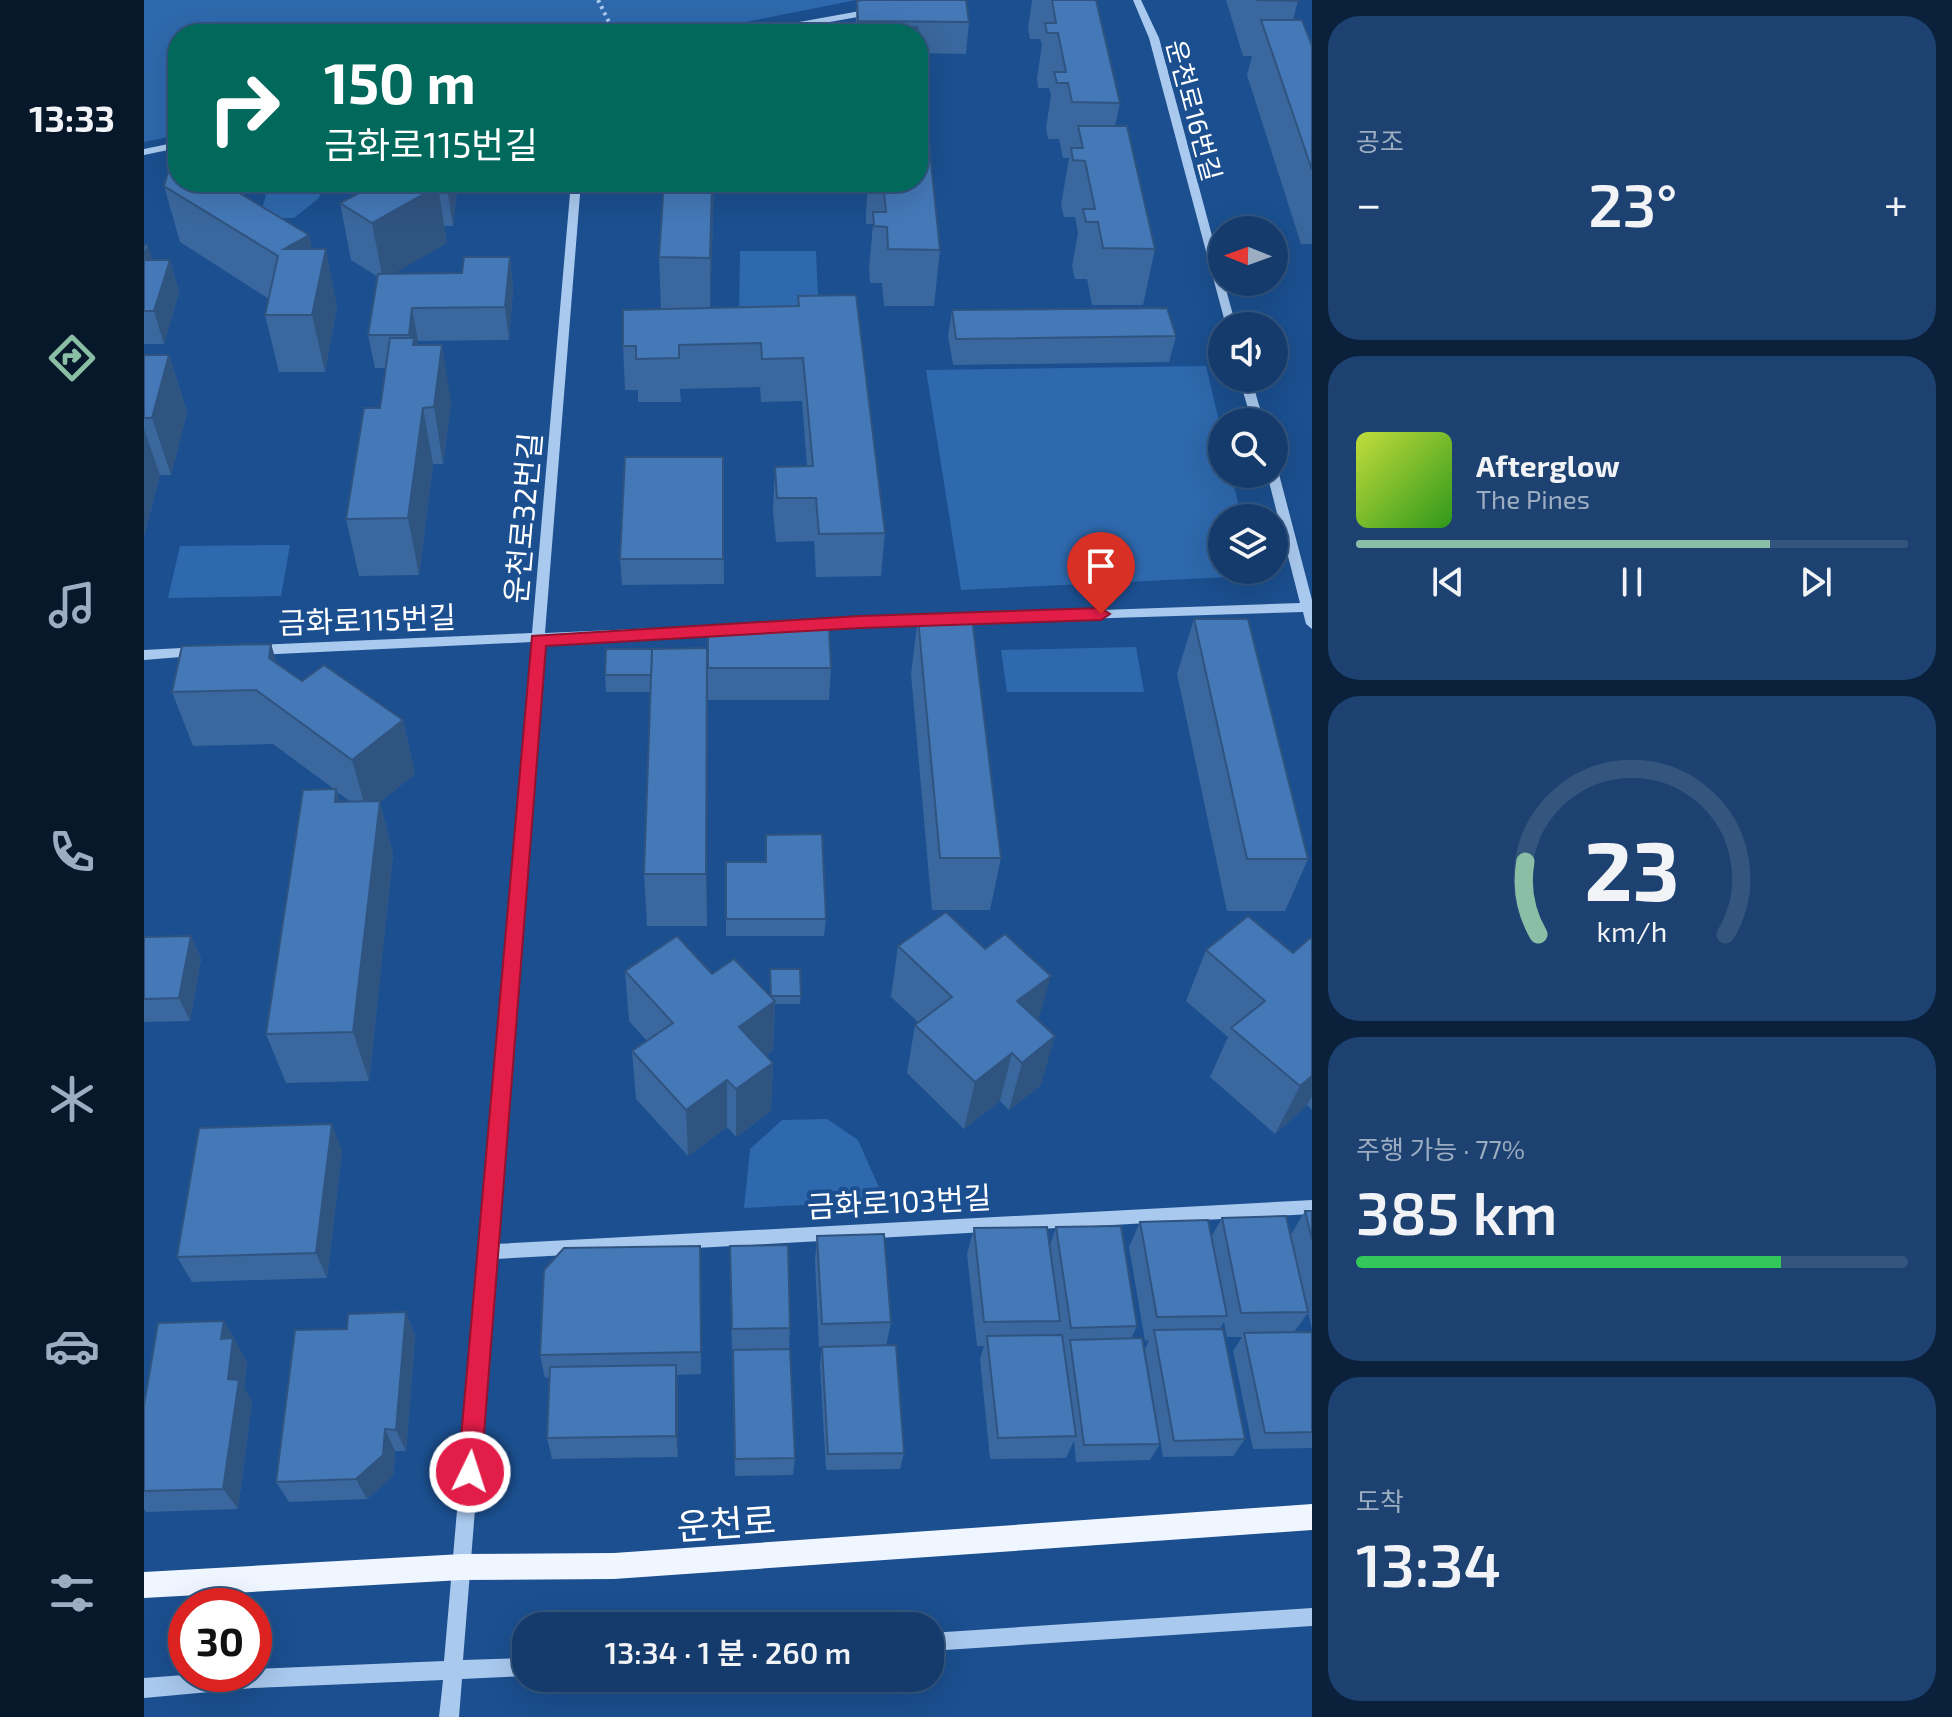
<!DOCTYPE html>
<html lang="ko">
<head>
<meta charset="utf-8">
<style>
	body { margin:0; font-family:"Exo 2","Noto Sans KR",sans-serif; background:#1d4271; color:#f1f3f6; height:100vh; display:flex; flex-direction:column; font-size:30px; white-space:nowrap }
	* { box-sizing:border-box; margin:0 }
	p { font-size:26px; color:#9dadc1 }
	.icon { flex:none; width:44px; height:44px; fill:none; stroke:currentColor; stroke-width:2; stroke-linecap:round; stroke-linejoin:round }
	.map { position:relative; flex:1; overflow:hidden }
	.side { display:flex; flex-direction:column; gap:16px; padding:16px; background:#0b203b; width:640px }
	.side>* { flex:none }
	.banner { position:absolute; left:24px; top:24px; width:760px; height:168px; border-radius:32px; box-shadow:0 8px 32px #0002,0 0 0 2px #33557e; background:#00695c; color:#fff; overflow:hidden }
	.needle { width:52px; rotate:271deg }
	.tools { position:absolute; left:1064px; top:216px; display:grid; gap:16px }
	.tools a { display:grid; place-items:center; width:80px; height:80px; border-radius:50%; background:#143b6b; box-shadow:0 8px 32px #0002,0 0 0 2px #33557e; font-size:40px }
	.speed { position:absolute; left:24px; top:1588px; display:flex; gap:16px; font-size:40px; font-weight:700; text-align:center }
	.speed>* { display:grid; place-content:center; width:104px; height:104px; border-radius:50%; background:#143b6b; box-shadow:0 8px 32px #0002,0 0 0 2px #33557e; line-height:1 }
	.speed .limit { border:12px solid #d22; background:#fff; color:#111 }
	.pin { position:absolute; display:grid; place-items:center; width:68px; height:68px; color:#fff; margin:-82px -34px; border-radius:50% 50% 50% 0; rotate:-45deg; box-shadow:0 0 8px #0007 }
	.pin .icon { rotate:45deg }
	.me { position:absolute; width:88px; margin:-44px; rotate:4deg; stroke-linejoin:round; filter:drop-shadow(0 0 6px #0008) }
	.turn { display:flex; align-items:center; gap:28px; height:168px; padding:0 24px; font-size:36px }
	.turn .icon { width:104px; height:104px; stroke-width:2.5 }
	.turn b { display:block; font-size:56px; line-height:68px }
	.big { font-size:60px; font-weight:600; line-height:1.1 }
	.side .widget { flex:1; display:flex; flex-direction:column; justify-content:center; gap:12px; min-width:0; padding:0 28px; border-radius:32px; background:#1d4271 }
	.side .dial { align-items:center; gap:0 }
	.dial svg { height:208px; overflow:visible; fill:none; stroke:#33557e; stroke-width:7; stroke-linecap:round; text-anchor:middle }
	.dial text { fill:#f1f3f6; stroke:none }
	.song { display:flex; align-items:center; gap:24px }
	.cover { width:96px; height:96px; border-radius:12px; background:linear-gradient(135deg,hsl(70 70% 55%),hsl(110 70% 35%)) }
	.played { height:8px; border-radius:4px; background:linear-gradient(90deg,#8abfa5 75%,#33557e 75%) }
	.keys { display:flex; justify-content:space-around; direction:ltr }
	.heat { display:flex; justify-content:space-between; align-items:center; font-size:44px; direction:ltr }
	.charge { height:12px; border-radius:6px; background:linear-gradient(90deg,#34c759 77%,#33557e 0) }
	.trip { position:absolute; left:368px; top:1612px; width:432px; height:80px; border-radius:32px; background:#143b6b; box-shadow:0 8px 32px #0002,0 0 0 2px #33557e; font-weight:600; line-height:80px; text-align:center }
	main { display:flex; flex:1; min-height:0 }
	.menu { display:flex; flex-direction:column; width:144px; justify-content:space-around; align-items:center; background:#08182b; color:#9dadc1 }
	.menu .icon { width:56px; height:56px }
	.menu .current { color:#8abfa5 }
	.menu b { font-size:36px; color:#f1f3f6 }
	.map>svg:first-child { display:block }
	.green { fill:#2e69ad }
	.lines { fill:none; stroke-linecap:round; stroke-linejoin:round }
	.path { stroke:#a9c9ee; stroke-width:4; stroke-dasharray:3 4; stroke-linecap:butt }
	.minor { fill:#a9c9ee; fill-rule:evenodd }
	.major { fill:#f0f6ff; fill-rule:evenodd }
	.wall { fill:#3a679d; fill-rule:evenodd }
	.shaded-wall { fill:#305480 }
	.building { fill:#4478b7; stroke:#305480; stroke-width:2 }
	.route { fill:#e11d48; stroke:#92132f; stroke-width:2 }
	.labels { text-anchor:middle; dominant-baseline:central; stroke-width:8; stroke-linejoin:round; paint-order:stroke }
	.far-street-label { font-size:26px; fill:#fff; stroke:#1b4f8f }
	.street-label { font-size:30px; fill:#fff; stroke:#1b4f8f }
	.near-street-label { font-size:36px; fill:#fff; stroke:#1b4f8f }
</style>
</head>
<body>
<main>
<nav class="menu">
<b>13:33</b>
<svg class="icon current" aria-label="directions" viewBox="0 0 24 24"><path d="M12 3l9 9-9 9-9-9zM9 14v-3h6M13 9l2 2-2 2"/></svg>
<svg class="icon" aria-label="music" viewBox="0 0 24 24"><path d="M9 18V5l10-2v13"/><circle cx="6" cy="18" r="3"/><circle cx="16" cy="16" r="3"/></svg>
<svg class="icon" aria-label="phone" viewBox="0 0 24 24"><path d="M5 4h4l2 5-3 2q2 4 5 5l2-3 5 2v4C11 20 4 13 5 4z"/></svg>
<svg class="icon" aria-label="climate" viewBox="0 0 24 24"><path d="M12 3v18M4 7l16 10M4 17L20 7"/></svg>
<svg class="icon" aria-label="car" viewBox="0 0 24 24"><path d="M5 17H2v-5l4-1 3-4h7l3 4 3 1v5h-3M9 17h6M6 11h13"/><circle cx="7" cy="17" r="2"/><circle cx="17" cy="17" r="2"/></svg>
<svg class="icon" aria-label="filters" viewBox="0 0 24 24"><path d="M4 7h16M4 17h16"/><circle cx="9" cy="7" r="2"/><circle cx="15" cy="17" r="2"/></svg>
</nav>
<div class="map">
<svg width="1168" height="1717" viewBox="0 0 1168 1717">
	<rect width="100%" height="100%" fill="#1b4f8f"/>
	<!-- green -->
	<g class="green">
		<polygon points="0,0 712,0 541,34 34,34 34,135 0,142"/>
		<polygon points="125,182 179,182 175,198 150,218 116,218"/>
		<polygon points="596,251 672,251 675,320 595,319"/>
		<polygon points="1062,366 1078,434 1078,474 1087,474 1098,518 1078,518 1078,570 1096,570 1085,577 817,590 782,370"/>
		<polygon points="146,545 137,596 24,598 36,546"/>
		<polygon points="992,647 1000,692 863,692 857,650"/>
		<polygon points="683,1119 714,1140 741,1201 600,1208 606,1149 638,1120"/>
	</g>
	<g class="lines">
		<!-- path -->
		<polyline class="path" points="454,0 471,34"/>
		<!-- minor -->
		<g class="minor">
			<polygon points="989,0 997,0 1015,38 1078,273 1078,282 1080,282 1092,326 1082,326 1005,38"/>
			<polygon points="727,9 731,12 730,14 620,34 601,34 605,31"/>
			<polygon points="34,142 34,148 0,155 0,149"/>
			<polygon points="427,182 437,182 401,633 791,616 797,620 791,624 400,642 352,1244 1168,1200 1168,1214 351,1259 319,1660 382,1658 382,1676 318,1679 315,1717 295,1717 299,1680 109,1688 0,1698 0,1678 54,1674 110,1674 110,1669 300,1661 388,642 112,655 106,650 112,645 388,633"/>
			<polygon points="1095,378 1107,378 1120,422 1108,422"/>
			<polygon points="1130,470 1135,474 1168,600 1168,629 1162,624 1159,612 812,623 806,619 812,615 1156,603 1123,474 1130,474"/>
			<polygon points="56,647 62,652 61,655 0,660 0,650"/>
			<polygon points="1168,1608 1168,1626 786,1651 786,1633"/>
		</g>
		<!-- major -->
		<polygon class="major" points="1168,1504 1168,1530 470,1579 318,1580 0,1598 0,1572 318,1554 470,1553"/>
	</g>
	<!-- wall -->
	<g class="wall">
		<polygon points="888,0 952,0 976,103 971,126 1011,249 999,305 948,305 943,279 931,279 928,266 934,233 931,217 920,217 917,205 925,158 919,158 915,139 904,139 902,128 907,95 905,88 894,88 893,78 898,45 896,39 886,39 884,29"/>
		<polygon points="1082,0 1154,0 1149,20 1168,46 1168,244 1157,244 1103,75 1108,56 1099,56"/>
		<polygon points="713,1 825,22 822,54 776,53 796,250 790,306 740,306 738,283 726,283 725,269 729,224 722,224 722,211 724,182 774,182 774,34 711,34"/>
		<polygon points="34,182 103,182 100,196 168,249 193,306 181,372 135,372 121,315 125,299 36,242 20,186"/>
		<polygon points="236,182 314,182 309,226 300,226 303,243 248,274 318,273 366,257 369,290 365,340 274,341 273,345 307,402 299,464 289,464 275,575 215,576 202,519 236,408 242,368 231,368 224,335 234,277 207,260 196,203"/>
		<polygon points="520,182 570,182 566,308 653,306 654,296 741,533 737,576 672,577 670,541 632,542 629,511 631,467 663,466 658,401 617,402 616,387 536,389 537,402 494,402 494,390 481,390 479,346 517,309 515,257"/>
		<polygon points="0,245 9,260 26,260 35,292 20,344 0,344"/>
		<polygon points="808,310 1032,336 1025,362 809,365 804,336"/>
		<polygon points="0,353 1,355 25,355 43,412 27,475 16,475 0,536"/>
		<polygon points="579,457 580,584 478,585 476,559"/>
		<polygon points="774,618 857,858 846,910 788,910 767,674"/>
		<polygon points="1050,619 1164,859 1141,911 1083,911 1033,674"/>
		<polygon points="564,629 687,668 685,700 564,700"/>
		<polygon points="563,648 563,926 503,926 500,874 506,692 462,692 461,675"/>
		<path d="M134,664L158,681L259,720L271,774L236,802L249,854L225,1081L142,1083L122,1034L190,789L129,744L49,746L28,692ZM193,792L207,802H196Z"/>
		<polygon points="622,835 682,919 680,936 582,936 582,862 622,862"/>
		<polygon points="47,936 57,959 46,1021 0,1022 0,937"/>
		<polygon points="1168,939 1168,1110 1163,1105 1131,1134 1066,1077 1084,1037 1042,1001 1062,950 1149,953"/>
		<polygon points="754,946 895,1021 897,1085 865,1110 856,1101 820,1129 763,1073 771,1025 774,1022 747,997"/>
		<polygon points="481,971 568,974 627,996 657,996 656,1004 631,1004 629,1050 622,1056 629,1063 627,1111 592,1137 583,1127 544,1156 492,1099 488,1051 503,1041 485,1021"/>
		<polygon points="198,1151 183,1278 48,1282 33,1257"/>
		<polygon points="1161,1211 1168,1211 1168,1329 1164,1313 1150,1332 1168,1332 1168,1448 1109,1449 1089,1351 1098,1337 1083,1337 1080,1322 1076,1329 1101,1439 1089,1456 1019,1457 1001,1349 1005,1340 1001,1341 985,1247 996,1222 1067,1237 1078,1218 1146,1236"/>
		<polygon points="912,1227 993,1326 987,1339 1016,1444 1006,1460 932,1462 930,1441 922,1458 846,1459 836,1359 840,1346 833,1346 823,1254 830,1228 906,1245"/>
		<polygon points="673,1236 747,1322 742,1346 760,1453 756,1469 682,1470 676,1365 678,1347 675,1347 671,1261"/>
		<polygon points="556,1271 557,1374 533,1375 534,1457 408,1459 403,1438 405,1377 401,1378 396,1355"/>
		<polygon points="586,1271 646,1328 645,1349 651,1458 649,1475 591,1476"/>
		<polygon points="262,1312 271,1336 262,1451 251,1451 249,1476 223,1499 145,1502 132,1482 203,1329"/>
		<polygon points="80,1321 103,1362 100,1388 108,1402 94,1509 2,1512 0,1509 0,1405"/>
	</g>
	<!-- shaded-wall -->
	<g class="shaded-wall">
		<polygon points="81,182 103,182 92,225"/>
		<polygon points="302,182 314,182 309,226"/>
		<polygon points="568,182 570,182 566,315 566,258"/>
		<polygon points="294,186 303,243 239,280 228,223"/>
		<polygon points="165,235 175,281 182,249 193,306 181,372 168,315 140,249"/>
		<polygon points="4,245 14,278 0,262"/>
		<polygon points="366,257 369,290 365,340 361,307"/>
		<polygon points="26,260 35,292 20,344 10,311"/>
		<polygon points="268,308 274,341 270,368 265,335"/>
		<polygon points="298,345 307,402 299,464 290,407"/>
		<polygon points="0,353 14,396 25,355 43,412 27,475 8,418 0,367"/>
		<polygon points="279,408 289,464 275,575 264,518"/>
		<polygon points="0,429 16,475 0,536"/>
		<polygon points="127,644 144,699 142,713 125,658"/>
		<polygon points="563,648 564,704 563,926 562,874"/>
		<polygon points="259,720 271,774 236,802 249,854 225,1081 209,1032 223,813 208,760"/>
		<polygon points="192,789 208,843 191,802"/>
		<polygon points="47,936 57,959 46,1021 35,998"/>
		<polygon points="907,976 893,1025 873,1001"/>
		<polygon points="631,1001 629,1050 594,1076 595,1027"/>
		<polygon points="911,1036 897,1085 865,1110 878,1063"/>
		<polygon points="868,1053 856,1101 820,1129 831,1082"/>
		<polygon points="629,1063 627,1111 592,1137 592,1089"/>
		<polygon points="1168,1076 1168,1096 1163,1105 1131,1134 1156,1086"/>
		<polygon points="583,1080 583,1127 544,1156 542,1110"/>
		<polygon points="188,1124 198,1151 183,1278 172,1253"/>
		<polygon points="262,1312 271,1336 262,1451 252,1430"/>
		<polygon points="80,1321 103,1362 100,1388 108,1402 94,1509 79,1489 84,1379 77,1339"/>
		<polygon points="532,1365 534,1388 534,1457 532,1436"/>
		<polygon points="241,1429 251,1451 249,1476 223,1499 212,1479"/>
	</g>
	<!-- building -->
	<g class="building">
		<polygon points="719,0 822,0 825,22 714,21 713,1"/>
		<polygon points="908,0 952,0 976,103 928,102 924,83 913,83 910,72 922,72 914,33 903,33 901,23 912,23"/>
		<polygon points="1112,0 1154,0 1154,1"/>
		<polygon points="1117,20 1158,20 1168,46 1168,170"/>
		<polygon points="728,27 773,27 774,34 728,34"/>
		<polygon points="529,28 572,29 572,34 529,34"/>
		<polygon points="667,28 668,34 620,34"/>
		<polygon points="774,37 796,250 744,249 743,227 730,226 729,212 742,212 739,182 774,182"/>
		<polygon points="934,126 983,126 1011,249 959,248 954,222 942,222 939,209 951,209 941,161 929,160 927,148 939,148"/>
		<polygon points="34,158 34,182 77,182 165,235 140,249 182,249 168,315 121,315 134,256 20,186 25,169 31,169"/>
		<polygon points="236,182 288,182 294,186 228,223 196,203"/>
		<polygon points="520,182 568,182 566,258 515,257"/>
		<polygon points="0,245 4,245 0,258"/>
		<polygon points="320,257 366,257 361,307 268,308 265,335 224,335 234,274 318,273"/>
		<polygon points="0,260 26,260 10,311 0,311"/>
		<polygon points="712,295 741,533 675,534 672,498 633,498 631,467 669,466 659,358 618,359 617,343 535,345 535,358 492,359 492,346 479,346 479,310 655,306 654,296"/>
		<polygon points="1023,308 1032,336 812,339 808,310"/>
		<polygon points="246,338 270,338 269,345 298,345 290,407 279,408 264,518 202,519 220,408 236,408"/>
		<polygon points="0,355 25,355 8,418 0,418"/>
		<polygon points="481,457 579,457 579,559 476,559"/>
		<polygon points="774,618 828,618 857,858 796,858"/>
		<polygon points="1050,619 1104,619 1164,859 1103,859"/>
		<polygon points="685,628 687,668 564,668 564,629"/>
		<polygon points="127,644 125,658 158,681 180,665 259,720 208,760 112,690 28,692 38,646"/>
		<polygon points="563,648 562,874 500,874 508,649"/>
		<polygon points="462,649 508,649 507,675 461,675"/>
		<polygon points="192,789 191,802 236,801 209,1032 122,1034 159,790"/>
		<polygon points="678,834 682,919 582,919 582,862 622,862 622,835"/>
		<polygon points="802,912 841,949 861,934 907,976 873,1001 911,1036 878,1063 868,1053 831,1082 771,1025 808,997 754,946"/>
		<polygon points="1104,916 1149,953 1166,938 1168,939 1168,1076 1156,1086 1087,1028 1121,1001 1062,950"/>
		<polygon points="47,936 35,998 0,999 0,937"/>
		<polygon points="533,936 568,974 590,959 631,1001 595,1027 629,1063 592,1089 583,1080 542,1110 488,1051 529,1023 481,971"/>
		<polygon points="626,969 656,969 657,996 627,996"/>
		<polygon points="188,1124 172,1253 33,1257 55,1128"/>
		<polygon points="1161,1211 1168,1211 1168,1239"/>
		<polygon points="1142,1216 1164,1312 1097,1313 1078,1218"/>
		<polygon points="1064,1220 1083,1316 1013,1317 996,1222"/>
		<polygon points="977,1226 993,1326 927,1328 912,1227"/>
		<polygon points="903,1227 916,1321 840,1322 830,1228"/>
		<polygon points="740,1234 747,1322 678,1324 673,1236"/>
		<polygon points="644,1245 646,1328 588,1329 586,1246"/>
		<polygon points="556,1246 557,1352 396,1355 400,1270 420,1248"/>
		<polygon points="262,1312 252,1430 241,1429 239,1455 212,1479 132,1482 151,1330 203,1329 204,1314"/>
		<polygon points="80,1321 77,1339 89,1338 84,1379 95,1380 79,1489 0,1491 0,1405 14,1323"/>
		<polygon points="1079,1329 1101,1439 1030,1441 1010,1330"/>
		<polygon points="1168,1332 1168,1432 1121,1433 1100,1333"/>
		<polygon points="918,1335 932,1436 854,1438 843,1336"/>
		<polygon points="998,1338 1016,1444 940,1445 926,1340"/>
		<polygon points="752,1345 760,1453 684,1454 678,1347"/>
		<polygon points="646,1349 651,1458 591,1459 589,1350"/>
		<polygon points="532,1365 532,1436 403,1438 406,1367"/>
	</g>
	<!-- route -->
	<polygon class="route" points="957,608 966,614 957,620 716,628 402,646 337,1472 334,1480 326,1483 317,1480 314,1472 388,636 716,616"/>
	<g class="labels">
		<!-- far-street labels -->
		<g class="far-street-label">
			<text transform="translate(1051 110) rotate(75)">운천로16번길</text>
		</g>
		<!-- street labels -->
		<g class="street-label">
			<text transform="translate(378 518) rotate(-85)">운천로32번길</text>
			<text transform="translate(223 619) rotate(-2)">금화로115번길</text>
			<text transform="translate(755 1201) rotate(-3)">금화로103번길</text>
		</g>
		<!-- near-street labels -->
		<g class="near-street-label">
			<text transform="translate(582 1522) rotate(-4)">운천로</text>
		</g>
	</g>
</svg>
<div class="tools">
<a><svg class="needle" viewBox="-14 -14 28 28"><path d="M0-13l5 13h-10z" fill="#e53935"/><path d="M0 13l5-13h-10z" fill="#9dadc1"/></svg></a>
<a><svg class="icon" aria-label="sound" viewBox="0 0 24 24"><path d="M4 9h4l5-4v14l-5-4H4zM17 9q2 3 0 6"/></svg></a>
<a><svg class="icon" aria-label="search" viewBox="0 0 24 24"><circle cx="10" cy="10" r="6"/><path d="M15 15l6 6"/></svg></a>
<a><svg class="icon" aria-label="layers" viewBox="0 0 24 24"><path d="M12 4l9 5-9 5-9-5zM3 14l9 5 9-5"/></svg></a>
</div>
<div class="speed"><div class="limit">30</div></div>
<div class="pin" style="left:957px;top:614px;background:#d93025"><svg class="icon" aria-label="arrive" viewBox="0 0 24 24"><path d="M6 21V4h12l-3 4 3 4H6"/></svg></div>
<svg class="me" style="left:326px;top:1472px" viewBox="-20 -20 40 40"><circle r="17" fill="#e11d48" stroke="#fff" stroke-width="3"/><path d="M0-11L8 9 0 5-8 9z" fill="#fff"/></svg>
<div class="trip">13:34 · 1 분 · 260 m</div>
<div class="banner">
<div class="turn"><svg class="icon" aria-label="right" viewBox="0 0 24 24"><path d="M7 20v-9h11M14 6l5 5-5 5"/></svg><div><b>150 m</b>금화로115번길</div></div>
</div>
</div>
<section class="side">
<div class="widget"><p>공조</p>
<div class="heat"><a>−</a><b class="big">23°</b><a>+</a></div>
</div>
<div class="widget">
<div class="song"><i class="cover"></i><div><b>Afterglow</b><p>The Pines</p></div></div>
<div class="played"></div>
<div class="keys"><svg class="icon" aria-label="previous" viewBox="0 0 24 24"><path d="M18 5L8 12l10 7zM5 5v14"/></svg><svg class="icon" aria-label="pause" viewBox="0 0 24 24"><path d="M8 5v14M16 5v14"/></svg><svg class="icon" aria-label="next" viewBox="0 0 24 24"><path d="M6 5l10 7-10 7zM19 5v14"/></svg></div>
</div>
<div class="widget dial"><svg viewBox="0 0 100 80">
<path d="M14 69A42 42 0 1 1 86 69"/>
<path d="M14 69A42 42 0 0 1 9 41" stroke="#8abfa5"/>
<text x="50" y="56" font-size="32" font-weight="700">23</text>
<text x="50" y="72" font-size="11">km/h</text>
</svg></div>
<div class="widget"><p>주행 가능 · 77%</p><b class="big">385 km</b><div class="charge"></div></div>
<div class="widget"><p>도착</p><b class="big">13:34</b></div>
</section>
</main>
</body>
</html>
